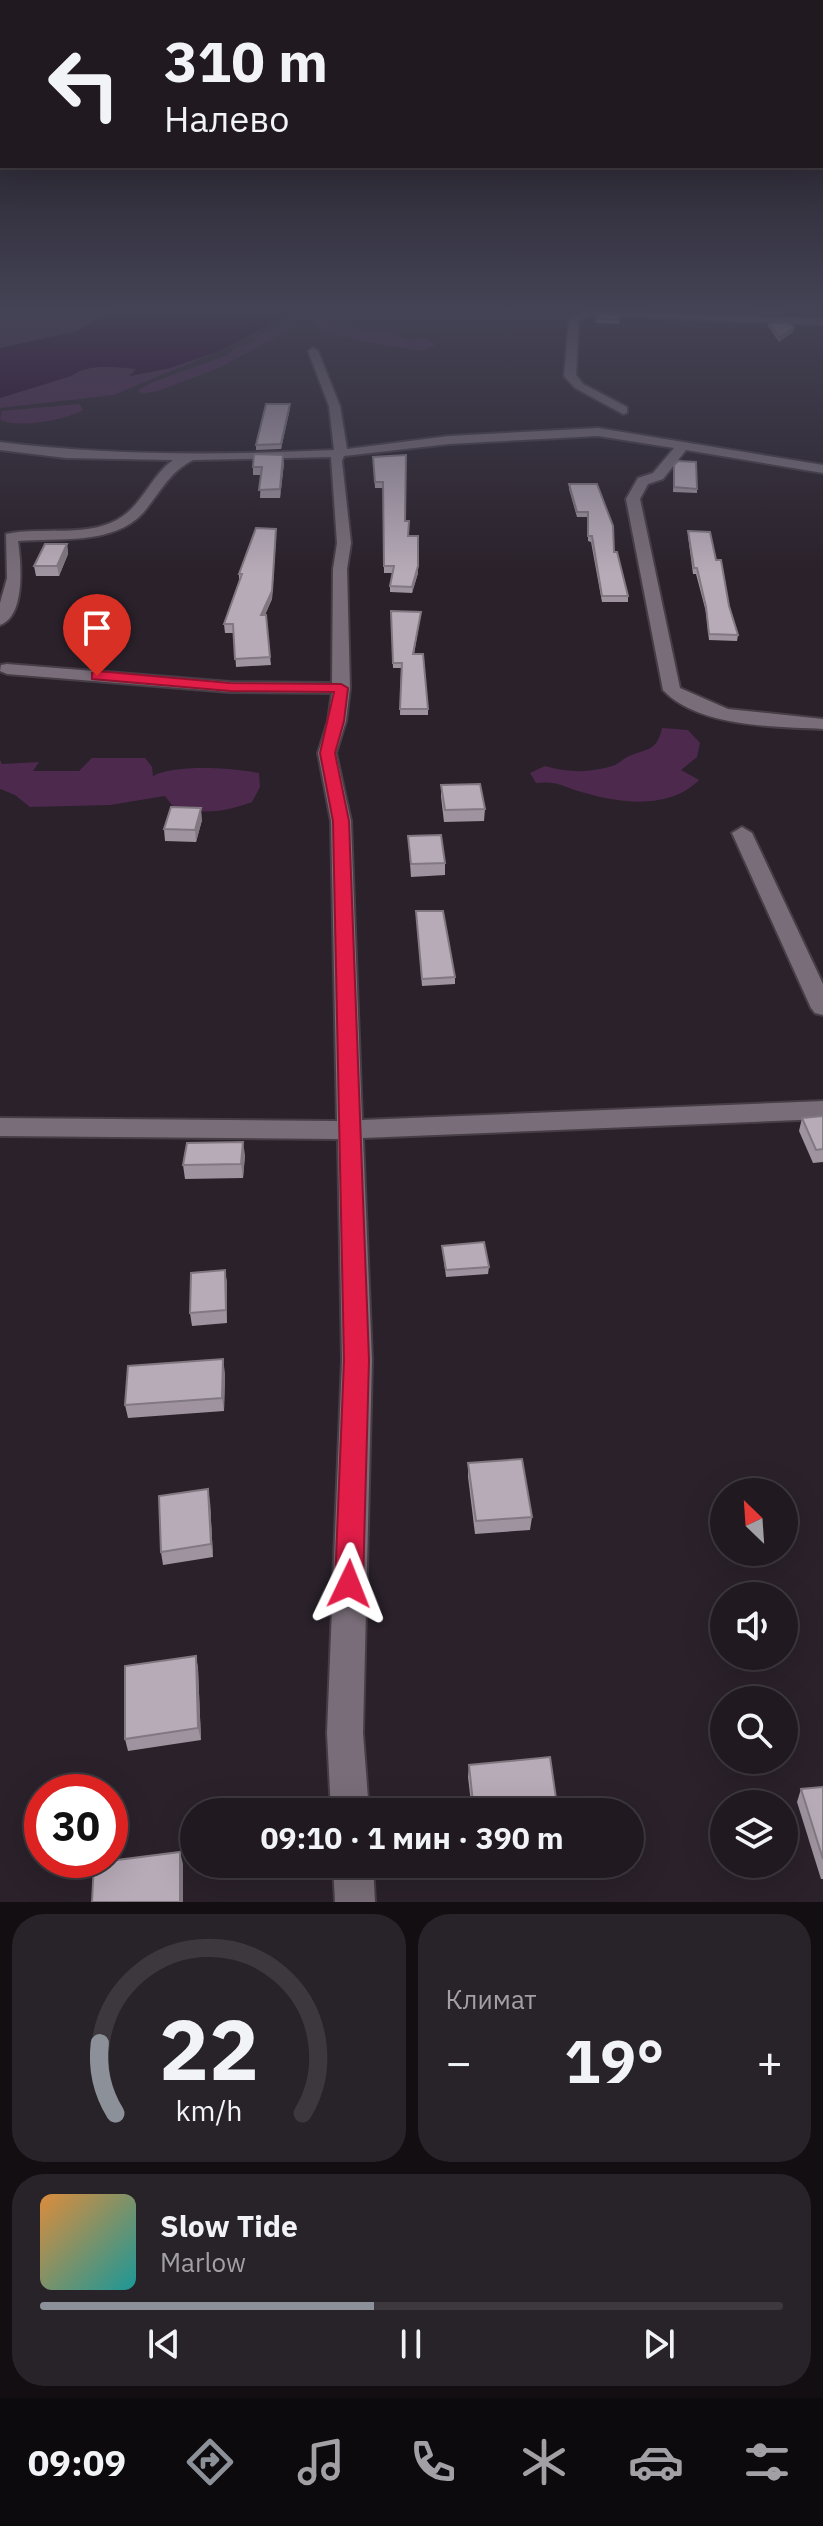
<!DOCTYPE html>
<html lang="ru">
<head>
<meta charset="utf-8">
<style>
	body { margin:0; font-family:"IBM Plex Sans",sans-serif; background:#282229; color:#f1f3f6; height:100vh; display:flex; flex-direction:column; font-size:30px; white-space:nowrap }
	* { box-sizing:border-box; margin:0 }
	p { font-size:26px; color:#a2a0a5 }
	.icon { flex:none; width:44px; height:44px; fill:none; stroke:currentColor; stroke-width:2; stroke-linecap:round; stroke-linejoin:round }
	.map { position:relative; height:1902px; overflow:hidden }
	.sheet { display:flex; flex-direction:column; gap:12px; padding:12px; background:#120e12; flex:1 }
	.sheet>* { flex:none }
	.top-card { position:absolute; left:0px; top:0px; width:824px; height:168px; box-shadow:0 8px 32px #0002,0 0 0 2px #3d383e; background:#201920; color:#f1f3f6; overflow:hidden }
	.needle { width:52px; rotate:335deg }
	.buttons { position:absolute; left:710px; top:1478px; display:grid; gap:16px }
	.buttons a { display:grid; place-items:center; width:88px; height:88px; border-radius:50%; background:#201920; box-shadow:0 8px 32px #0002,0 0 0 2px #3d383e; font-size:40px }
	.speed { position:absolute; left:24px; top:1774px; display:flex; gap:16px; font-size:40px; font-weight:700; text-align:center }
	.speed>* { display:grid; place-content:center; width:104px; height:104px; border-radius:50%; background:#201920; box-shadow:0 8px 32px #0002,0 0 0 2px #3d383e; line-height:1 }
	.speed .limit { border:12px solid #d22; background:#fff; color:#111 }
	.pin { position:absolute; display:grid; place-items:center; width:68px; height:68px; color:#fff; margin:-82px -34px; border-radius:50% 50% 50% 0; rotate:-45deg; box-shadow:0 0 8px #0007 }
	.pin .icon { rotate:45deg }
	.me { position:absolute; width:88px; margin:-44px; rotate:2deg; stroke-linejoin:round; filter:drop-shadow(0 0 6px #0008) }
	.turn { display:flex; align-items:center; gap:28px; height:168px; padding:0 32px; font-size:36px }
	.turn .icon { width:104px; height:104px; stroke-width:2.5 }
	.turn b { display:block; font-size:56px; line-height:68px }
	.big { font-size:60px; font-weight:700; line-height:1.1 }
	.sheet .card { flex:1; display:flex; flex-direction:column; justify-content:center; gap:12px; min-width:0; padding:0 28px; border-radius:32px; background:#282229 }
	.sheet .dial { align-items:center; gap:0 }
	.dial svg { height:208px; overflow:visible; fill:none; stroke:#3d383e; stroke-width:7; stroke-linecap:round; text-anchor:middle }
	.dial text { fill:#f1f3f6; stroke:none }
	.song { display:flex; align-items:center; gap:24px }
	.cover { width:96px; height:96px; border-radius:12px; background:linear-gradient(135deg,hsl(30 70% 55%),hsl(180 70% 35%)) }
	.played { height:8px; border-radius:4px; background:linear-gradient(90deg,#8c9099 45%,#3d383e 45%) }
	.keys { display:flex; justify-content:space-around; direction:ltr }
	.heat { display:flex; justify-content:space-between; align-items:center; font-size:44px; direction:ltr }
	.sheet .tiles { flex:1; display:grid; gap:12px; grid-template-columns:1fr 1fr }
	.card:last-child { grid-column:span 2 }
	.trip { position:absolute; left:180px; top:1798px; width:464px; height:80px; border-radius:40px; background:#201920; box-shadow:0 8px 32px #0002,0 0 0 2px #3d383e; font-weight:700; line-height:80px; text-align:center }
	.tab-bar { display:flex; height:128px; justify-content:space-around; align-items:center; background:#0d0a0d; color:#a2a0a5 }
	.tab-bar .icon { width:56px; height:56px }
	.tab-bar .selected { color:#8c9099 }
	.tab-bar b { font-size:36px; color:#f1f3f6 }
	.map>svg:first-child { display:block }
	.green { fill:#4d294e }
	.water { fill:#28002a }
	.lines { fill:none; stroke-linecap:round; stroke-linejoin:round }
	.minor-casing { stroke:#463d46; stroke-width:4 }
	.minor { fill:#786d78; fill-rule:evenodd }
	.wall { fill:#9e939e }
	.shaded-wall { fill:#817881 }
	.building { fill:#b8abb8; stroke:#817881; stroke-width:2 }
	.route { fill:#e11d48; stroke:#92132f; stroke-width:2 }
</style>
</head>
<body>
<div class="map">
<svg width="823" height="1902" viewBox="0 0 823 1902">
	<rect width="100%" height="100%" fill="#2a212a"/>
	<!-- green -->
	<g class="green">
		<polygon points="0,308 112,308 78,331 0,348"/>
		<path d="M313,320L352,327L356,331L393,333L410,341L424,338L435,345L423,351C401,348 330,338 314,326Z"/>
		<polygon points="293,324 291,329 219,368 158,391 141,394 138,390 155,381 228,355 237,347 256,341 254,337"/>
		<path d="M219,351L114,395L0,408V398L71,376C89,363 115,367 137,369L131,376L170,368Z"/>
		<path d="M80,404L83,410C69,419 15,430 0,419L2,411Z"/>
		<path d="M662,728L688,730L700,743L697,757L681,770L699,780C668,811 617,803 578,791C559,785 558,781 536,783L530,773L545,766C568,773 592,773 615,765C621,762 625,757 632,755C650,748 657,750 662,728Z"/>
		<path d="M92,758H145L152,767L153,776C176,764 232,768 259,773L260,787L252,802C222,813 207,813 175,809L165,796L110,805L30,807L15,795L0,789V760L2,764L39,762L33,771H79Z"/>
	</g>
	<!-- water -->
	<path class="water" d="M112,308H309L314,311L276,321L219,351L170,368L129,376L136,369C115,367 89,363 71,376L0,398V348L78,331Z"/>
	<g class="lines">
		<!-- minor casing -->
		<g class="minor-casing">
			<g id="minor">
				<polygon points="589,310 823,319 823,325 594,315 579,320 576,375 583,384 627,407 627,413 623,414 575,388 564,376 569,318"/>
				<path d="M313,348L318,351L340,406L347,449L449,436L598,428L823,465V473L686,450L663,479L648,484L640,499L680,688L728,709L823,719V729C777,727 697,727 663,690L626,499L638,478L653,473L674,448L598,436L449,444L344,456L342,461L351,543L347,569L350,688L346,721L336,753L351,821L362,1120L823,1101V1119L363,1138L372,1360L363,1733L369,1812H331L327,1733L342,1360L338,1139L0,1136V1118L337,1121L331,821L318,753L328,721L332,693L230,692L7,674L0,671L1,665L7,664L230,682L332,683L333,569L337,543L331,457L193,460C169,472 160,493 143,513C114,545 57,538 18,541C21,562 26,616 0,625V603L7,578L6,534C43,526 91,539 123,516C144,501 152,475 173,460L66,458L0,450V442C111,456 223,455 334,450L329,406L308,351Z"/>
				<polygon points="742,827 752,833 823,984 823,1015 815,1013 811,1008 732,833"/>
				<polygon points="333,1864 373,1864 375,1902 335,1902"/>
			</g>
		</g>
		<!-- minor -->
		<use href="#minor" class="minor"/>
	</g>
	<!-- wall -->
	<g class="wall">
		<polygon points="755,308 781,308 783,311 782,314 759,314"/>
		<polygon points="597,314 620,315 619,324 596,323"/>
		<polygon points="768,322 794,328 793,332 779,342 768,326"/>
		<polygon points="290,404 290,408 281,449 256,450 256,445"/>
		<polygon points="373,457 405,521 408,536 418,573 412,593 390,592 390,586 393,573 384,573 383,488 375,488"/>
		<polygon points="284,463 280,498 260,498 261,475 253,475 253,467"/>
		<polygon points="674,465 697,489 697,493 673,492"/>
		<polygon points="569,484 614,552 628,596 628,602 602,602 591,542 588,541 588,517 577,517 569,489"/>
		<polygon points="688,531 716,560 738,635 737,641 709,640 706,612 696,574 693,574 688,536"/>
		<polygon points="276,537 272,599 265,615 271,665 236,667 234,633 225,633 224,624 239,581 239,574"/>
		<polygon points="67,544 68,554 59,576 36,576 34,566"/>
		<polygon points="391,611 421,612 414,654 428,709 428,715 400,715 401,668 393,668"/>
		<polygon points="441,785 485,809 484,821 444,822 441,797"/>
		<polygon points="202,820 196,842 165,841 164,829"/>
		<polygon points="408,836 445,863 445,875 411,877"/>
		<polygon points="416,911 455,977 455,984 422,986"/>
		<polygon points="823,1116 823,1162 813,1163 799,1131 802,1118"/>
		<polygon points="245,1155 243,1178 185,1179 183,1165"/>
		<polygon points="442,1246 489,1267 488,1274 446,1277"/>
		<polygon points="225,1270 227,1284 227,1323 192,1326 190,1313"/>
		<polygon points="225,1373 224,1411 128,1418 125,1405"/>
		<polygon points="468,1463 532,1517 530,1530 475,1534 468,1477"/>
		<polygon points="210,1502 213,1557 163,1565 161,1552"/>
		<polygon points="196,1656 198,1669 201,1740 128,1751 125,1739"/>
		<polygon points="469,1765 558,1812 472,1812 468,1777"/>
		<polygon points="823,1787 823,1879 821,1879 797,1802 801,1789"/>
		<polygon points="504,1864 534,1864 533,1867 505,1870"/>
	</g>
	<!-- shaded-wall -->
	<g class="shaded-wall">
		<polygon points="794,328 793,332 779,342 779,337"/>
		<polygon points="290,404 290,408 281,449 281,444"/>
		<polygon points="283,455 284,463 280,498 280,489"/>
		<polygon points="276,529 272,599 261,623 261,615"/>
		<polygon points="67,544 68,554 59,576 57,566"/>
		<polygon points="418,566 418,573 412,593 412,587"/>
		<polygon points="201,808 202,820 196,842 195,830"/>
		<polygon points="243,1142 245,1155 243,1178 241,1164"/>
		<polygon points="225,1270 227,1284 227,1323 226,1310"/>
		<polygon points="223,1359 225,1373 224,1411 222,1398"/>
		<polygon points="208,1489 210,1502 213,1557 211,1544"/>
		<polygon points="196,1656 198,1669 201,1740 198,1728"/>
		<polygon points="180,1852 183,1864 183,1902 180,1902"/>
	</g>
	<!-- building -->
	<g class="building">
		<polygon points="759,308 781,308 783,311 760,310"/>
		<polygon points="597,314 620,315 619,320 597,319"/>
		<polygon points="768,322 790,323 794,328 779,337"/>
		<polygon points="266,404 290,404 281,444 256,445"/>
		<polygon points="254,454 283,455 280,489 259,490 262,467 253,467"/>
		<polygon points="406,455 405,521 409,521 408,536 418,536 418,566 412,587 390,586 394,566 384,566 383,482 375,482 373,457"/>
		<polygon points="678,461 696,462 697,489 674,487 674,465"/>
		<polygon points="569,484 597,484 613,526 614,552 617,552 628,596 602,596 592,536 588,536 588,512 577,512"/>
		<polygon points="256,528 276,529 272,591 261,615 266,615 270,657 235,659 233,624 224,624 242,574 239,574"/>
		<polygon points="688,531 710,532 716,560 721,560 729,606 738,635 709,634 706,607 697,568 694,568"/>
		<polygon points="45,544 67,544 57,566 34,566"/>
		<polygon points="391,611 421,612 413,654 423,654 428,709 400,709 402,663 393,663"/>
		<polygon points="480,784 485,809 445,810 441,785"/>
		<polygon points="171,807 201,808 195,830 164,829"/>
		<polygon points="441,835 445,863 411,864 408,836"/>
		<polygon points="416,911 443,911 455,977 422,979"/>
		<polygon points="823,1116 823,1149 816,1150 802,1118"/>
		<polygon points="243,1142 241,1164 183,1165 187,1143"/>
		<polygon points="484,1242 489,1267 446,1270 442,1246"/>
		<polygon points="225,1270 226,1310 190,1313 191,1273"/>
		<polygon points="223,1359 222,1398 125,1405 128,1366"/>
		<polygon points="522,1459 532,1517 476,1521 468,1463"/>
		<polygon points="208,1489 211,1544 161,1552 159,1496"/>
		<polygon points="196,1656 198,1728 125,1739 125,1666"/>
		<polygon points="550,1757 558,1812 474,1812 469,1765"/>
		<polygon points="823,1787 823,1859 801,1789"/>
		<polygon points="180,1852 180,1902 92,1902 94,1863"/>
	</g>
	<!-- sky -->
	<linearGradient id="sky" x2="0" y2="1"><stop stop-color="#171217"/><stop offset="0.54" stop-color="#444355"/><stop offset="1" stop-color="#444355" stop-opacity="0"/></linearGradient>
	<rect width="823" height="574" fill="url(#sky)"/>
	<!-- route -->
	<polygon class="route" points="97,671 230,683 341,684 348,688 344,721 335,753 349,821 369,1360 363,1584 359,1593 349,1597 339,1593 335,1584 344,1360 333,821 320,753 334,692 230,691 92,679 92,673"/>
</svg>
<div class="buttons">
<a><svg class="needle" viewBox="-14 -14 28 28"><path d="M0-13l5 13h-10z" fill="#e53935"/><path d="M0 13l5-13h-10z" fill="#a2a0a5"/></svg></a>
<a><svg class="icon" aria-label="sound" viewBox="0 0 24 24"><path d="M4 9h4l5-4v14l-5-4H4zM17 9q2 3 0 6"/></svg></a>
<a><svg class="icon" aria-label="search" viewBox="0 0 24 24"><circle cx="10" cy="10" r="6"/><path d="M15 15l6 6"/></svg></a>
<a><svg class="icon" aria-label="layers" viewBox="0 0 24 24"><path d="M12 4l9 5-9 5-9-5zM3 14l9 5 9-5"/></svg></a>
</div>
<div class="speed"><div class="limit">30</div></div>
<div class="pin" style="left:97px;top:676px;background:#d93025"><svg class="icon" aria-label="arrive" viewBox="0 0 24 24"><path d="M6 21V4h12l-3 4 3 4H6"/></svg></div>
<svg class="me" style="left:349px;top:1584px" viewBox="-20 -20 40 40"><path d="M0-17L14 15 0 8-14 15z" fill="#e11d48" stroke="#fff" stroke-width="4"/></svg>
<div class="trip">09:10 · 1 мин · 390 m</div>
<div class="top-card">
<div class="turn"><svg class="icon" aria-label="left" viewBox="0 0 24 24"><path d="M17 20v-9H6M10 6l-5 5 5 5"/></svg><div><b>310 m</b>Налево</div></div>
</div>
</div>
<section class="sheet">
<div class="tiles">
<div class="card dial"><svg viewBox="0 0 100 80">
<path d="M14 69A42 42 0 1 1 86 69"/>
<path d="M14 69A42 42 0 0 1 8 42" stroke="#8c9099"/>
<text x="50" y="56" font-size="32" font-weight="700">22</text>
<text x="50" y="72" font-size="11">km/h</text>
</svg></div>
<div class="card"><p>Климат</p>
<div class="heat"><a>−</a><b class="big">19°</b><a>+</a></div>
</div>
<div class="card">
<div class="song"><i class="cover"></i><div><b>Slow Tide</b><p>Marlow</p></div></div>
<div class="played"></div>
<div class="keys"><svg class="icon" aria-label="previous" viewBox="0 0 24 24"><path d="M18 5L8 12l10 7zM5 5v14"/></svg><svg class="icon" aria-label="pause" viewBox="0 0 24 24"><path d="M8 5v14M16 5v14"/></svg><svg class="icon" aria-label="next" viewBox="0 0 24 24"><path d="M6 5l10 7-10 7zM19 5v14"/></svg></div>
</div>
</div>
</section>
<nav class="tab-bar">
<b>09:09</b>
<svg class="icon selected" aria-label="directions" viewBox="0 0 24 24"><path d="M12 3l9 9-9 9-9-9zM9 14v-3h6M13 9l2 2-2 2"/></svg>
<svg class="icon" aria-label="music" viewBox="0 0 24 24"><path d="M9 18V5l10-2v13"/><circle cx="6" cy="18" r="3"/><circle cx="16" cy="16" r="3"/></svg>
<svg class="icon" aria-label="phone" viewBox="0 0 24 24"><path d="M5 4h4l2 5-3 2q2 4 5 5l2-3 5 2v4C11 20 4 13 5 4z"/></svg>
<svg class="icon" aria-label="climate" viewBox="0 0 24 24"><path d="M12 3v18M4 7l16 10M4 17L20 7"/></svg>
<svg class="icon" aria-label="car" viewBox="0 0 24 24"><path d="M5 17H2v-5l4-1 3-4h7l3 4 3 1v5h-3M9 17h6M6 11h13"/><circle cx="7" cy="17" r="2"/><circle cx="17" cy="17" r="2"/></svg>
<svg class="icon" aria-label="filters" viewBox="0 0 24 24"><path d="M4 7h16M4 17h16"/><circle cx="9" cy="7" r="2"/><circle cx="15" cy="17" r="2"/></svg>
</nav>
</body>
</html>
